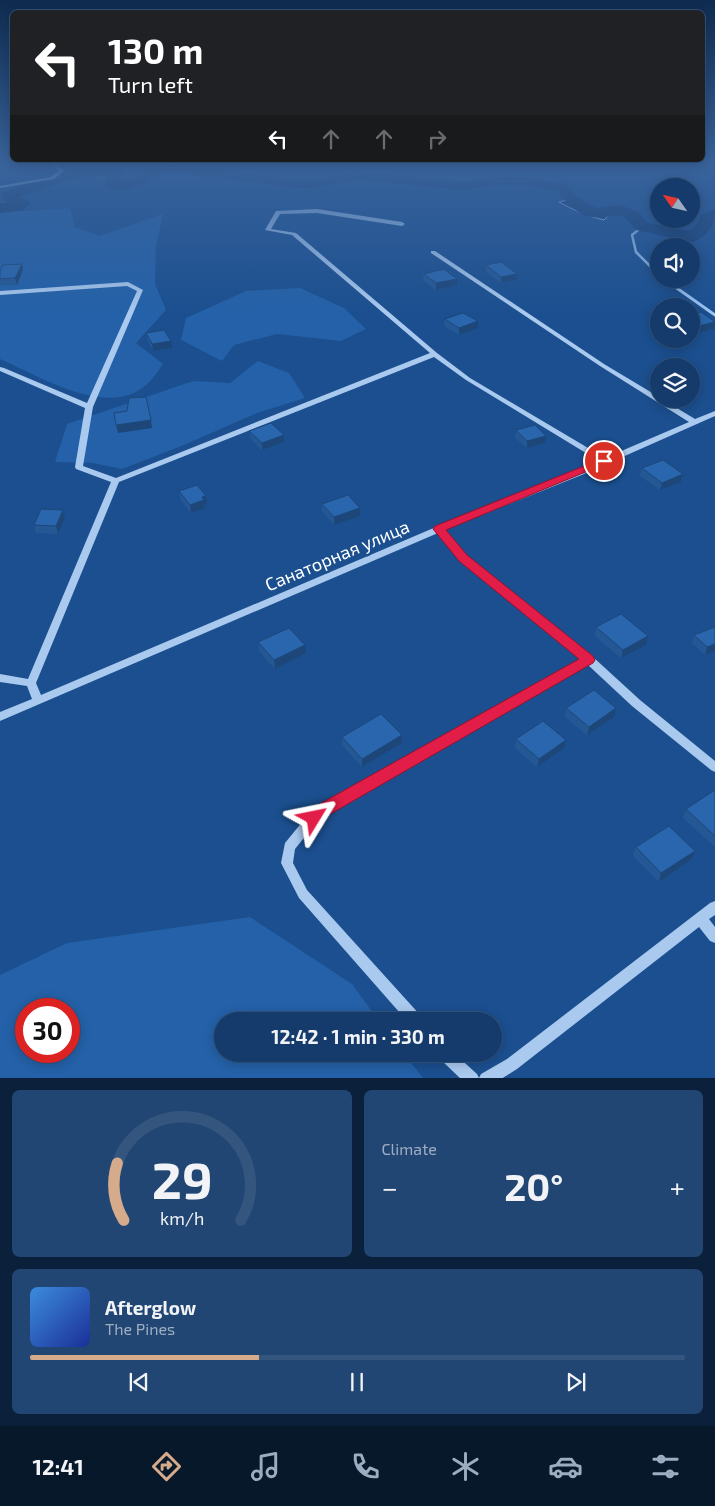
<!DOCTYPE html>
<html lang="en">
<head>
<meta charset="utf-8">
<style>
	body { margin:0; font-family:"Exo 2",sans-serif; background:#214673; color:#f1f3f6; height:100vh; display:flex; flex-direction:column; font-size:19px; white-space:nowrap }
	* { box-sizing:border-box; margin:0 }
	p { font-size:16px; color:#9dadc1 }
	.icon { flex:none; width:28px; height:28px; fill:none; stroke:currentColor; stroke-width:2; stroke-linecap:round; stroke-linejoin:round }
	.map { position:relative; height:1078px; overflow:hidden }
	.drawer { display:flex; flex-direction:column; gap:12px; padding:12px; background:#0b203b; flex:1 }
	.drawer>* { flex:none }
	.hud { position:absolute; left:10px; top:10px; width:695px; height:152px; border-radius:8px; box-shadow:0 2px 12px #0003,0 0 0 1px #33557e; background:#202124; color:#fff; overflow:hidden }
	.needle { width:32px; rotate:304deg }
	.tools { position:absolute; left:650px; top:178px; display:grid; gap:10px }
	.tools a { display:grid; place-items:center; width:50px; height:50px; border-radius:50%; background:#143b6b; box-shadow:0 2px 12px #0003,0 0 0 1px #33557e; font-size:25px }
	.speed { position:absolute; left:15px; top:998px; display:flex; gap:10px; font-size:25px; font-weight:700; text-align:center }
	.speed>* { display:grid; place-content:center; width:65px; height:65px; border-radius:50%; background:#143b6b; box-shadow:0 2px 12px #0003,0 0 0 1px #33557e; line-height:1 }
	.speed .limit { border:8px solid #d22; background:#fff; color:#111 }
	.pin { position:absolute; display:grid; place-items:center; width:42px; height:42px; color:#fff; margin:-21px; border:2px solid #fff; border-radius:50%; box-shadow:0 1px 5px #0007 }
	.me { position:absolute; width:55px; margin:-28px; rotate:55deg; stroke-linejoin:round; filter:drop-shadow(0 0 4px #0008) }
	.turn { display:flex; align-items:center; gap:18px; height:105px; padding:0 15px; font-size:22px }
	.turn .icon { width:65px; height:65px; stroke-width:2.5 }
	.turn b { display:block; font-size:35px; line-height:42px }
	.lanes { display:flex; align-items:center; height:48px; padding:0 15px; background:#0003; justify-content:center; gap:25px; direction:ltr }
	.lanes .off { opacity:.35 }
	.big { font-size:38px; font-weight:700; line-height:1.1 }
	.drawer .widget { flex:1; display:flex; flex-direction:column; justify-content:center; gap:8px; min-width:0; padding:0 18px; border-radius:8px; background:#214673 }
	.drawer .dial { align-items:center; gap:0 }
	.dial svg { height:130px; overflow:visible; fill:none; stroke:#33557e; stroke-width:7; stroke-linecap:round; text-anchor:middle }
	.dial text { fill:#f1f3f6; stroke:none }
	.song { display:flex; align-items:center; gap:15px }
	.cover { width:60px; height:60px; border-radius:8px; background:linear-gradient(135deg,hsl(210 70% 55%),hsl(230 70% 35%)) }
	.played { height:5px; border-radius:2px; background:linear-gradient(90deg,#d6ab8b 35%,#33557e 35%) }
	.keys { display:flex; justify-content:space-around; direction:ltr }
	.heat { display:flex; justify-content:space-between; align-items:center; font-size:28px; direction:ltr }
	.drawer .tiles { flex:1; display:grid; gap:12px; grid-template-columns:1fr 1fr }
	.widget:last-child { grid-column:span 2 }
	.trip { position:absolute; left:214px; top:1012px; width:288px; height:50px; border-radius:25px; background:#143b6b; box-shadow:0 2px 12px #0003,0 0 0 1px #33557e; font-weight:700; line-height:50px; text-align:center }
	.dock { display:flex; height:80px; justify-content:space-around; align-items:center; background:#08182b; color:#9dadc1 }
	.dock .icon { width:35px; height:35px }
	.dock .selected { color:#d6ab8b }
	.dock b { font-size:22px; color:#f1f3f6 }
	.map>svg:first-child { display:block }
	.green { fill:#2461a8; fill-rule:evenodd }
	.water { fill:#123a6d; stroke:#9cc4f0 }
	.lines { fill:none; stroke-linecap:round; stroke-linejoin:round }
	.stream-far1 { stroke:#9cc4f0; stroke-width:2.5 }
	.stream { stroke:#9cc4f0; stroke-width:3 }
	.river { fill:#123a6d; fill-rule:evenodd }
	.minor { fill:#a9c9ee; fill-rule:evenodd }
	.wall { fill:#245895 }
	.shaded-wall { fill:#1d4779 }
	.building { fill:#2a66ad; stroke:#1d4779 }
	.route { fill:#e11d48; stroke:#92132f }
	.labels { text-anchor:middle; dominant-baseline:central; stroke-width:5; stroke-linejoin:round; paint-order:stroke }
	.street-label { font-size:18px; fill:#fff; stroke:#1b4f8f }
</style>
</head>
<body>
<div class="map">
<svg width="715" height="1079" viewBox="0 0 715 1079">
	<rect width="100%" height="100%" fill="#1b4f8f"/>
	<!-- green -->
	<g class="green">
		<path d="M70,208L75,227L99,236L163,214L156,246L155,284L166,310L136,343L163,364C158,371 153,379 146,385C108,419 39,376 0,359V213Z"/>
		<polygon points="300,288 344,308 366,329 341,341 277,334 234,345 222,361 181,340 186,318 246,291"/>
		<polygon points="258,361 289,373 305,398 257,413 184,445 122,469 93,463 55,462 67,424 193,381 230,383"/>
		<path d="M250,917L352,984L379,1021H222V1054H404L423,1078H0V975L67,943ZM26,1009H69V1051H26Z"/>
	</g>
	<!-- water -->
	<path class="water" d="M571,199L593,212L605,211L610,214L604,220C587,216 573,210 559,202Z"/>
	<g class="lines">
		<!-- stream-far1 -->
		<polyline class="stream-far1" points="642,227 632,235 636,252 657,273"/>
		<!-- stream -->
		<g class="stream">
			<polyline points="656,271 659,274"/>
			<polyline points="664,279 715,315"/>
		</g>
		<!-- river -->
		<path class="river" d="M170,164L306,181L358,172L465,182L493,177H527L568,185L576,196L596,208L620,205L625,207L639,212L647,223L689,231L697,225L701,215L715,209C715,224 708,238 692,242L636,230C618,205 616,220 592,217C578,216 565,201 558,191L527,185H493L465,190L358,180L306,189L170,172C145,177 136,195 107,188L105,185L106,175L66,181L19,197L27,200L30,203L23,210L0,213V203H8L1,195L4,192C35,180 87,160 120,168L124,174L119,179V181C132,181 139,174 150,169C156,166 163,165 170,164Z"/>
		<!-- minor -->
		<g class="minor">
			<polygon points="50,162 54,162 64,171 54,179 0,188 0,186 51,177 59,171"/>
			<path d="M317,209L402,222L405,224L402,226L317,213L280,214L271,229L296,233L437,353L470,378L605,458L689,422L600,366L431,253V251H435L604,364L659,397V399H662L695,419L715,411V416L584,474L444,530L466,556L593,657L640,700L715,761V772L711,770L632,706L588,665L325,814L311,829L295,849L293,863L307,890L421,1016L423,1021H407L299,898L281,863L285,843L303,821L317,808L582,660L460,560L438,533L0,721V712L32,699L27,686L0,682V674L28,679L111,482L76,469L75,467L85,408L0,371V367L4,368L87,403L137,291L127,286L0,295V291L128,282L143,290L93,407L83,466L116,478L430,353L292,235L265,230L276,211ZM434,357L466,380L599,461L436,527L41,695L36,683L119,482Z"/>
			<polygon points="715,901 715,915 709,919 715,927 715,943 710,941 699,927 517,1069 501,1079 461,1079 440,1059 438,1054 455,1054 477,1074 479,1078 481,1074 507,1059 710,903"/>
		</g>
	</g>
	<!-- wall -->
	<g class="wall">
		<polygon points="22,264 23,270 17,285 0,285 0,271"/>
		<polygon points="486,265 516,280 501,283 486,272"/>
		<polygon points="424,274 457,285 436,290 423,280"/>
		<polygon points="691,314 715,322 714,329 698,333 691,328"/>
		<polygon points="445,319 478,328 459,335 444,326"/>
		<polygon points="146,333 172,348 153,351 147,340"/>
		<polygon points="516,430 545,443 527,448 515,438"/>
		<polygon points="249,431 284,442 262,450 250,438"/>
		<polygon points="642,468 683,474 681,482 660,490 640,476"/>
		<polygon points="179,491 206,496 207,504 204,505 205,508 191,513 180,499"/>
		<polygon points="322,504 360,508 360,516 334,525 322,511"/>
		<polygon points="63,510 65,518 58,534 36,533 34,525"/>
		<polygon points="596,627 646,645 621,658 595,636"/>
		<polygon points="715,627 705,655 692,643 694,635"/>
		<polygon points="258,642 306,653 275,669 259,651"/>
		<polygon points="566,708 614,717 587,735 565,717"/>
		<polygon points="342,737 402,743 362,767 342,745"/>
		<polygon points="516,739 564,748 537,767 515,748"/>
		<polygon points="715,790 715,846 714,846 683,818 686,809"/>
		<polygon points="636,847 695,851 692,859 659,882 633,856"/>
	</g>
	<!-- shaded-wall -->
	<g class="shaded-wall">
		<polygon points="22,264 23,270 17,285 15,278"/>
		<polygon points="517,274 516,280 501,283 501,277"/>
		<polygon points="457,279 457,285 436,290 436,283"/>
		<polygon points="478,321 478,328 459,335 459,328"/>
		<polygon points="715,322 714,329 698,333 699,326"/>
		<polygon points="171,341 172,348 153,351 152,344"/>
		<polygon points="151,420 152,428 118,433 116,425"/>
		<polygon points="284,435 284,442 262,450 262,443"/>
		<polygon points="546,436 545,443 527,448 527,441"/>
		<polygon points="683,474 681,482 660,490 662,483"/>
		<polygon points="206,496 207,504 204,505 205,508 191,513 190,505 202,497"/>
		<polygon points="360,508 360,516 334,525 334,517"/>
		<polygon points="63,510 65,518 58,534 56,526"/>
		<polygon points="648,636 646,645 621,658 623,650"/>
		<polygon points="715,644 715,651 705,655 707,647"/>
		<polygon points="305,645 306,653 275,669 274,660"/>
		<polygon points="616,708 614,717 587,735 589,727"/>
		<polygon points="402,735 402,743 362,767 362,759"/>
		<polygon points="566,740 564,748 537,767 539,759"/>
		<polygon points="695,851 692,859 659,882 661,873"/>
	</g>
	<!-- building -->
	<g class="building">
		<polygon points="501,262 517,274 501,277 486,265"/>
		<polygon points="22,264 15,278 0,279 0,271 3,265"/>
		<polygon points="444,269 457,279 436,283 424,274"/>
		<polygon points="701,312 715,322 699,326 691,320 691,314"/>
		<polygon points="463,313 478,321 459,328 445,319"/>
		<polygon points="164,330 171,341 152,344 146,333"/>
		<polygon points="146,397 151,420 116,425 114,413 127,411 129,398"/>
		<polygon points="271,423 284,435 262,443 249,431"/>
		<polygon points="535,425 546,436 527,441 516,430"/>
		<polygon points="663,460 683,474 662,483 642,468"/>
		<polygon points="197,485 206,496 202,497 204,500 190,505 179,491"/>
		<polygon points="348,495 360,508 334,517 322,504"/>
		<polygon points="41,509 63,510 56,526 34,525"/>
		<polygon points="621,614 648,636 623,650 596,627"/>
		<polygon points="715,627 715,644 707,647 694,635"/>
		<polygon points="289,628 305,645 274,660 258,642"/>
		<polygon points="594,690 616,708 589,727 566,708"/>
		<polygon points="381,714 402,735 362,759 342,737"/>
		<polygon points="543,721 566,740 539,759 516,739"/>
		<polygon points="715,790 715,836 686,809"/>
		<polygon points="669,826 695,851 661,873 636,847"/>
	</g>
	<!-- sky -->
	<linearGradient id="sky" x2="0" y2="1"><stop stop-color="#0f2b4f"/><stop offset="0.52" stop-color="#39639b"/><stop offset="1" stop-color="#39639b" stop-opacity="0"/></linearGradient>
	<rect width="715" height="313" fill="url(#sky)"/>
	<!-- route -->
	<path class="route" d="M604,458L607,459L609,461L607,463L446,530L467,555L593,656L595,660L593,663L327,816C321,821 317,825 309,822L306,818L316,806L579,659L459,561L433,529L435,526Z"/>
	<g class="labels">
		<!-- street labels -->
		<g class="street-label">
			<text transform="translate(337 555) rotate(-23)">Санаторная улица</text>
		</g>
	</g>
</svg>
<div class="tools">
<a><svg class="needle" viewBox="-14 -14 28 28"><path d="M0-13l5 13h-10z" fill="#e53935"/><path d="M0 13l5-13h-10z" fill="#9dadc1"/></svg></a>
<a><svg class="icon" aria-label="sound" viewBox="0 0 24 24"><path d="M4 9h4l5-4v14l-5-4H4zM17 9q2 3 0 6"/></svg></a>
<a><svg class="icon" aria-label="search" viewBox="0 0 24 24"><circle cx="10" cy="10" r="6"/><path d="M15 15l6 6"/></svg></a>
<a><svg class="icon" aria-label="layers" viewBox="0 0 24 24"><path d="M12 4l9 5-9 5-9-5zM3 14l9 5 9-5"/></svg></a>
</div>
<div class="speed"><div class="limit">30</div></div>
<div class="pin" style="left:604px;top:461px;background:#d93025"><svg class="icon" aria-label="arrive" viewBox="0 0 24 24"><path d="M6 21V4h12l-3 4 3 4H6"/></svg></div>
<svg class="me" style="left:314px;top:818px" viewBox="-20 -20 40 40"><path d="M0-17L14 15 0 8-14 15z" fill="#e11d48" stroke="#fff" stroke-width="4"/></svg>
<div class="trip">12:42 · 1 min · 330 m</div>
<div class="hud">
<div class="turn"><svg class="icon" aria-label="left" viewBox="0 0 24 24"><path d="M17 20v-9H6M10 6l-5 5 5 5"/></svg><div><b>130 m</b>Turn left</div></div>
<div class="lanes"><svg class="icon" aria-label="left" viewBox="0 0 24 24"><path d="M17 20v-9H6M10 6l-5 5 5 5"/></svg><svg class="icon off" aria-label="ahead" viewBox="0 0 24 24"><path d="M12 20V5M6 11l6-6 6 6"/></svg><svg class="icon off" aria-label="ahead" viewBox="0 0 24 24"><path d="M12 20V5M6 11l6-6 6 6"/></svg><svg class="icon off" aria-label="right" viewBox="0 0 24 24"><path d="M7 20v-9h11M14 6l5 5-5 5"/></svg></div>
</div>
</div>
<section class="drawer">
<div class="tiles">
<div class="widget dial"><svg viewBox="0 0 100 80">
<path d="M14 69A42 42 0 1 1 86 69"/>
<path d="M14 69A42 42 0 0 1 10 34" stroke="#d6ab8b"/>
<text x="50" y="56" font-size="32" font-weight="700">29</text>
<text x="50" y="72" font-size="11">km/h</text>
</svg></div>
<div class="widget"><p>Climate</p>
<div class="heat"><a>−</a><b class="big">20°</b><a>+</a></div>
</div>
<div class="widget">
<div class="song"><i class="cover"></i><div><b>Afterglow</b><p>The Pines</p></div></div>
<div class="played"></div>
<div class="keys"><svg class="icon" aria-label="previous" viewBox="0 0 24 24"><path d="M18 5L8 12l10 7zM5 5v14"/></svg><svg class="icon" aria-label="pause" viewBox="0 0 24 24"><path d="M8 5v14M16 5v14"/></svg><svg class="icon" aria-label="next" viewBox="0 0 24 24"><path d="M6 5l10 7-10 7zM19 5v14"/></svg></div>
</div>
</div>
</section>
<nav class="dock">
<b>12:41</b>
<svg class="icon selected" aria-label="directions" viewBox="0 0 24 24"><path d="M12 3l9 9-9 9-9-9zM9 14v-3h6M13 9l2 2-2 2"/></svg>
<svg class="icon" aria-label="music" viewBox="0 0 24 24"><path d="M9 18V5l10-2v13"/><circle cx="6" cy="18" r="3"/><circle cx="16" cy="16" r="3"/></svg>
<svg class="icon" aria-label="phone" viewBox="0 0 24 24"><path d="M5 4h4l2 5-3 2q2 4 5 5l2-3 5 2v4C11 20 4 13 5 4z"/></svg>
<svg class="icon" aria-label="climate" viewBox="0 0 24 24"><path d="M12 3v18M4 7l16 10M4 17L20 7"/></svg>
<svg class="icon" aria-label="car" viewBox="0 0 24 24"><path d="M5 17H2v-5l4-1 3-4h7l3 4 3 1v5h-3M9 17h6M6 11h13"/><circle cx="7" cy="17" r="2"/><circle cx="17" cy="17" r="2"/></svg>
<svg class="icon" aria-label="filters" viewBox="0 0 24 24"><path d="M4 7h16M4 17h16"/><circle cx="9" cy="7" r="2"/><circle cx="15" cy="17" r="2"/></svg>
</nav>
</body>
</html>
